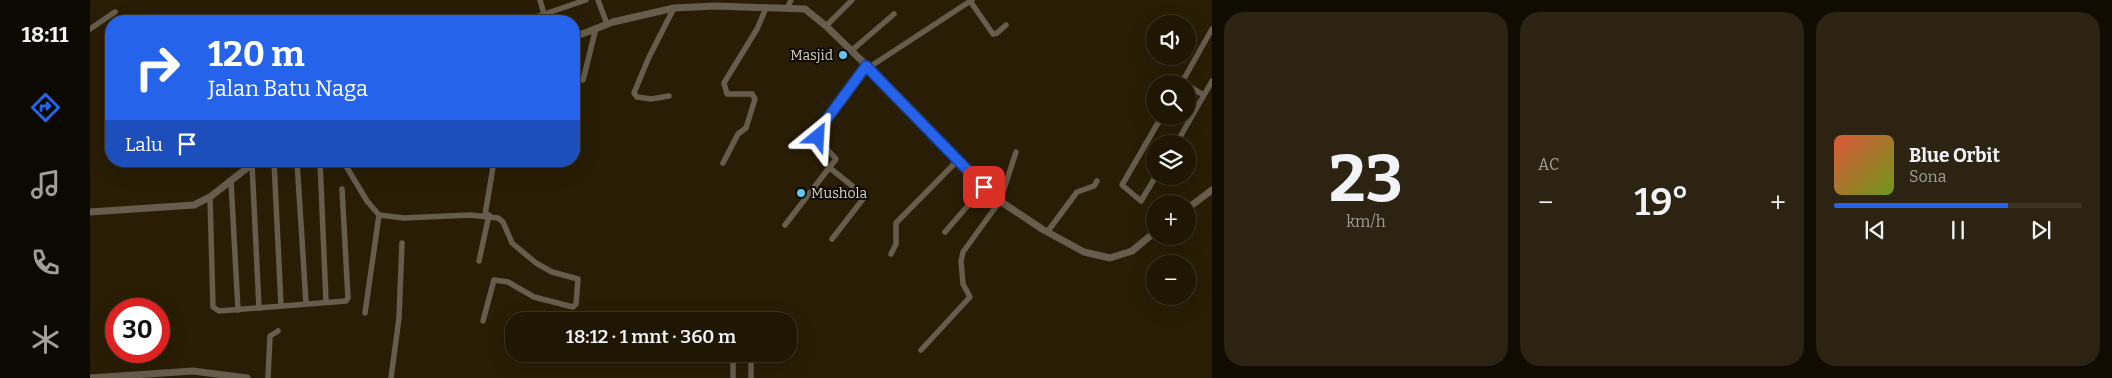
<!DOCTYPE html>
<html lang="id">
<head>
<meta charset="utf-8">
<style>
	body { margin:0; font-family:Bitter,serif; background:#2c2313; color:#f1f3f6; height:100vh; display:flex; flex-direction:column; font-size:19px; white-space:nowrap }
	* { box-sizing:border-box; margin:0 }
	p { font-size:16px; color:#a19f9a }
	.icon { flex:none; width:28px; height:28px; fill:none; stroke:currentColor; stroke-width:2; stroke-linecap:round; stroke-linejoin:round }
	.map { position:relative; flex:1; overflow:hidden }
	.drawer { display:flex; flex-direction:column; gap:12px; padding:12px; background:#110c02; width:900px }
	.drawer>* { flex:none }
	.top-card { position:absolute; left:15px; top:15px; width:475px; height:152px; border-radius:20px; box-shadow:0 5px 20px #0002,0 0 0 1px #3c3526; background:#2563eb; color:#fff; overflow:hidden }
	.fabs { position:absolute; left:1056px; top:15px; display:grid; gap:10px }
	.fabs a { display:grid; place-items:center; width:50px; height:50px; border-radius:50%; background:#1f1604; box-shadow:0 5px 20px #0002,0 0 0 1px #3c3526; font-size:25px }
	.speed { position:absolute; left:15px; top:298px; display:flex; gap:10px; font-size:25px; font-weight:700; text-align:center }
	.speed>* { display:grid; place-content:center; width:65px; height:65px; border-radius:50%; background:#1f1604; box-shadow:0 5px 20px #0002,0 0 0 1px #3c3526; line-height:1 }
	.speed .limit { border:8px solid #d22; background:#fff; color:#111 }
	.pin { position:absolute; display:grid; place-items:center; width:42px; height:42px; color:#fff; margin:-21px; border-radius:10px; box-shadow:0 2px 8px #0006 }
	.me { position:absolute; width:55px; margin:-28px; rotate:27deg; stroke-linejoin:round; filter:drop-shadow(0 0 4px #0008) }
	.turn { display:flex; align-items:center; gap:18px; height:105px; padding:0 20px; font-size:22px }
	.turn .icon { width:65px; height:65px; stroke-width:2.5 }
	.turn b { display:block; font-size:35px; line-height:42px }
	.then { display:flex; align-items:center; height:48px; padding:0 20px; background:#0003; gap:10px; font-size:19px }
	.big { font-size:38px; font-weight:600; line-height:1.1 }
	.drawer .tile { flex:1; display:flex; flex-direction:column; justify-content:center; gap:8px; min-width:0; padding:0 18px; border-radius:20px; background:#2c2313 }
	.drawer .dial { align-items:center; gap:0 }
	.dial b { font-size:65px; line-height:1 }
	.song { display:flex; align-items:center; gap:15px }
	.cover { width:60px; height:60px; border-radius:8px; background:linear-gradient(135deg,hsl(10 70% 55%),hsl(80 70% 35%)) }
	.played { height:5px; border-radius:2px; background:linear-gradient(90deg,#2563eb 70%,#3c3526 70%) }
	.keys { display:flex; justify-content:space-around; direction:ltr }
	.heat { display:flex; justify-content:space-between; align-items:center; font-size:28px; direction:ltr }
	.drawer .tiles { flex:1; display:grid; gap:12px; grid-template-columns:repeat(3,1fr) }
	.trip { position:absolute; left:415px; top:312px; width:292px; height:50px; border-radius:20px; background:#1f1604; box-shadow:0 5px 20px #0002,0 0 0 1px #3c3526; font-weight:600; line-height:50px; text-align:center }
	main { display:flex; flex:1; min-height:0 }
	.tab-bar { display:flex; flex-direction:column; width:90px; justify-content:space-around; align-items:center; background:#0c0902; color:#a19f9a }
	.tab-bar .icon { width:35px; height:35px }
	.tab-bar .current { color:#2563eb }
	.tab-bar b { font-size:22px; color:#f1f3f6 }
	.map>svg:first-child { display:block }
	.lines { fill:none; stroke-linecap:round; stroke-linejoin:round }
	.minor { stroke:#665d4d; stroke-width:5.5 }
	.tertiary { stroke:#665d4d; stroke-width:7 }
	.route-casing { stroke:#184099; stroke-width:12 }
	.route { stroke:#2563eb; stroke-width:9 }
	.poi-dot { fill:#65c5ee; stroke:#0d0802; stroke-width:2 }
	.labels { text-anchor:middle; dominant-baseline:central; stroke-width:4; stroke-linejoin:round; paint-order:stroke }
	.poi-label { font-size:14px; fill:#d8d1c2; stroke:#0d0802; text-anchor:end }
</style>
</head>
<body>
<main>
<nav class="tab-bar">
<b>18:11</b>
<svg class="icon current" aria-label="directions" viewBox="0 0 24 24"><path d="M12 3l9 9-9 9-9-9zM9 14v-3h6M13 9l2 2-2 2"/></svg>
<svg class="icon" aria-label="music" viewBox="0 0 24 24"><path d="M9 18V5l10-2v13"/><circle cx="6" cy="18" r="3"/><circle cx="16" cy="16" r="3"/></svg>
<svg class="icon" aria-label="phone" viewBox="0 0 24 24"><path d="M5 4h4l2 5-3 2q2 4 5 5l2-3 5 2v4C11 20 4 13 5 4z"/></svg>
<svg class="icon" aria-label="climate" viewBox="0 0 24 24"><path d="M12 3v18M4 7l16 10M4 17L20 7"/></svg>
</nav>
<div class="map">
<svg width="1122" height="378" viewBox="0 0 1122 378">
	<rect width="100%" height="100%" fill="#291d05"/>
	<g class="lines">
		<!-- minor -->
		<g class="minor">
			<polyline points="450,0 454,14"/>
			<polyline points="508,0 517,24"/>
			<polyline points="880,1 903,34 907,33 916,25"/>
			<polyline points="697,9 701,0"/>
			<polyline points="437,20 496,0"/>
			<polyline points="736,26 762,0"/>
			<polyline points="0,29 25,12"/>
			<polyline points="761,51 804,14"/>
			<polyline points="778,68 882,0"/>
			<polyline points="493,80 506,28"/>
			<polyline points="1091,84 1122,29"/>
			<polyline points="1098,86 1114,95"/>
			<polyline points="579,96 561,99 547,97 544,93 559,57 584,8"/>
			<polyline points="1086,144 1122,81"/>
			<polyline points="184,161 191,306"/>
			<polyline points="207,161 216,303"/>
			<polyline points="230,161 236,301"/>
			<polyline points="253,161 277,201 289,215 314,218 380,215 408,218 413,222 422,243 446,263 462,272 488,279 486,304 483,307 444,297 418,282 404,280 393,321"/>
			<polyline points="633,163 648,134 656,128 665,99 662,94 637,94 634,83 667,29 676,8"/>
			<polyline points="162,164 169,308"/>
			<polyline points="740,168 771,193 773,199 742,239"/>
			<polyline points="1066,176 1051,201 1032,185 1072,116"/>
			<polyline points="141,181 148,310"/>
			<polyline points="120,197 123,307 129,311 256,301 258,298 252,189"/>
			<polyline points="395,215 404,161"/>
			<polyline points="695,225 746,159 729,140 728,131 776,66"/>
			<polyline points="958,231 987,192 1004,186 1007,181"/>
			<polyline points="855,232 894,187"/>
			<polyline points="801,254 806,244 806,223 867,161"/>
			<polyline points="389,261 399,215"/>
			<polyline points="275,313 289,215"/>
			<polyline points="662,321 662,316"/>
			<polyline points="831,350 880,297 873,284 871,261 873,252 910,201 926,152"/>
			<polyline points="643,354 643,378"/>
			<polyline points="178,378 180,336 188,331"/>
			<polyline points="301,378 309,318 312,243"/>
			<polyline points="661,378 661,354"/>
		</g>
		<!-- tertiary -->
		<g class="tertiary">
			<polyline points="484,37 523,22 584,8 625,6 715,9 736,26 808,96 894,187 910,201 952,229 994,252 1020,258 1042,251 1065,232"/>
			<polyline points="1098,208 1122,190"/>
			<polyline points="0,212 104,205 120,197 166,161"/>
			<polyline points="0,378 103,371 157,378"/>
		</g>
	</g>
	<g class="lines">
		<!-- route casing -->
		<g class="route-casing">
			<polyline id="route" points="728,137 728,131 776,66 894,187"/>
		</g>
		<!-- route -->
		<use href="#route" class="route"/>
	</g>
	<!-- markers -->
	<g class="poi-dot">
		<circle cx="753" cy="55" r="5"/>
		<circle cx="711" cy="193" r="5"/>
	</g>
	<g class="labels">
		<!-- poi labels -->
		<g class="poi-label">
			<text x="743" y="55">Masjid</text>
			<text x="721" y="193" text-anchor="start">Mushola</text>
		</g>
	</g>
</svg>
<div class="fabs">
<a><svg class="icon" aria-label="sound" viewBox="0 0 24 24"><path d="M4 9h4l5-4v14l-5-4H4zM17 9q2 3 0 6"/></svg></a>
<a><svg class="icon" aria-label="search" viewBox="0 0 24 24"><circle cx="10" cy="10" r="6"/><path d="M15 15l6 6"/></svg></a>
<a><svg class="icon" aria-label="layers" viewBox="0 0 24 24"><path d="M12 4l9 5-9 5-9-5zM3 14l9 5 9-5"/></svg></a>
<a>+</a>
<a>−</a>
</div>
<div class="speed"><div class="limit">30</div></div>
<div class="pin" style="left:894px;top:187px;background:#d93025"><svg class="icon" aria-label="arrive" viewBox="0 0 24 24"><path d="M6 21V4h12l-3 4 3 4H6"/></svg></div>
<svg class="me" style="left:728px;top:137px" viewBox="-20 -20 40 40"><path d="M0-17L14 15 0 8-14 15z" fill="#2563eb" stroke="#fff" stroke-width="4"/></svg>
<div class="trip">18:12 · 1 mnt · 360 m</div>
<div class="top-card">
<div class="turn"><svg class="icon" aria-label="right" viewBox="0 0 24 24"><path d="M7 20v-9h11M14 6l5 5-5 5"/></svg><div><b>120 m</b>Jalan Batu Naga</div></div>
<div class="then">Lalu<svg class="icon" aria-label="arrive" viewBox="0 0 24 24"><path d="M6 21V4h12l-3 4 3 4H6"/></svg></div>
</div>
</div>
<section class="drawer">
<div class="tiles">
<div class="tile dial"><b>23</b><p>km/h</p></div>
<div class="tile"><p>AC</p>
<div class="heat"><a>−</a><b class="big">19°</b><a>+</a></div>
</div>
<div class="tile">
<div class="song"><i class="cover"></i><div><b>Blue Orbit</b><p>Sona</p></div></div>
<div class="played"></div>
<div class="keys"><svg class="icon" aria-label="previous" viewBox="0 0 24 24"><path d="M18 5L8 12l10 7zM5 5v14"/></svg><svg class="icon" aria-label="pause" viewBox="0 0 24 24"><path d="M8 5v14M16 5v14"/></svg><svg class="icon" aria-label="next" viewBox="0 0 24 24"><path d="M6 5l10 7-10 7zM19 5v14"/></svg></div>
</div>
</div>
</section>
</main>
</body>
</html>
